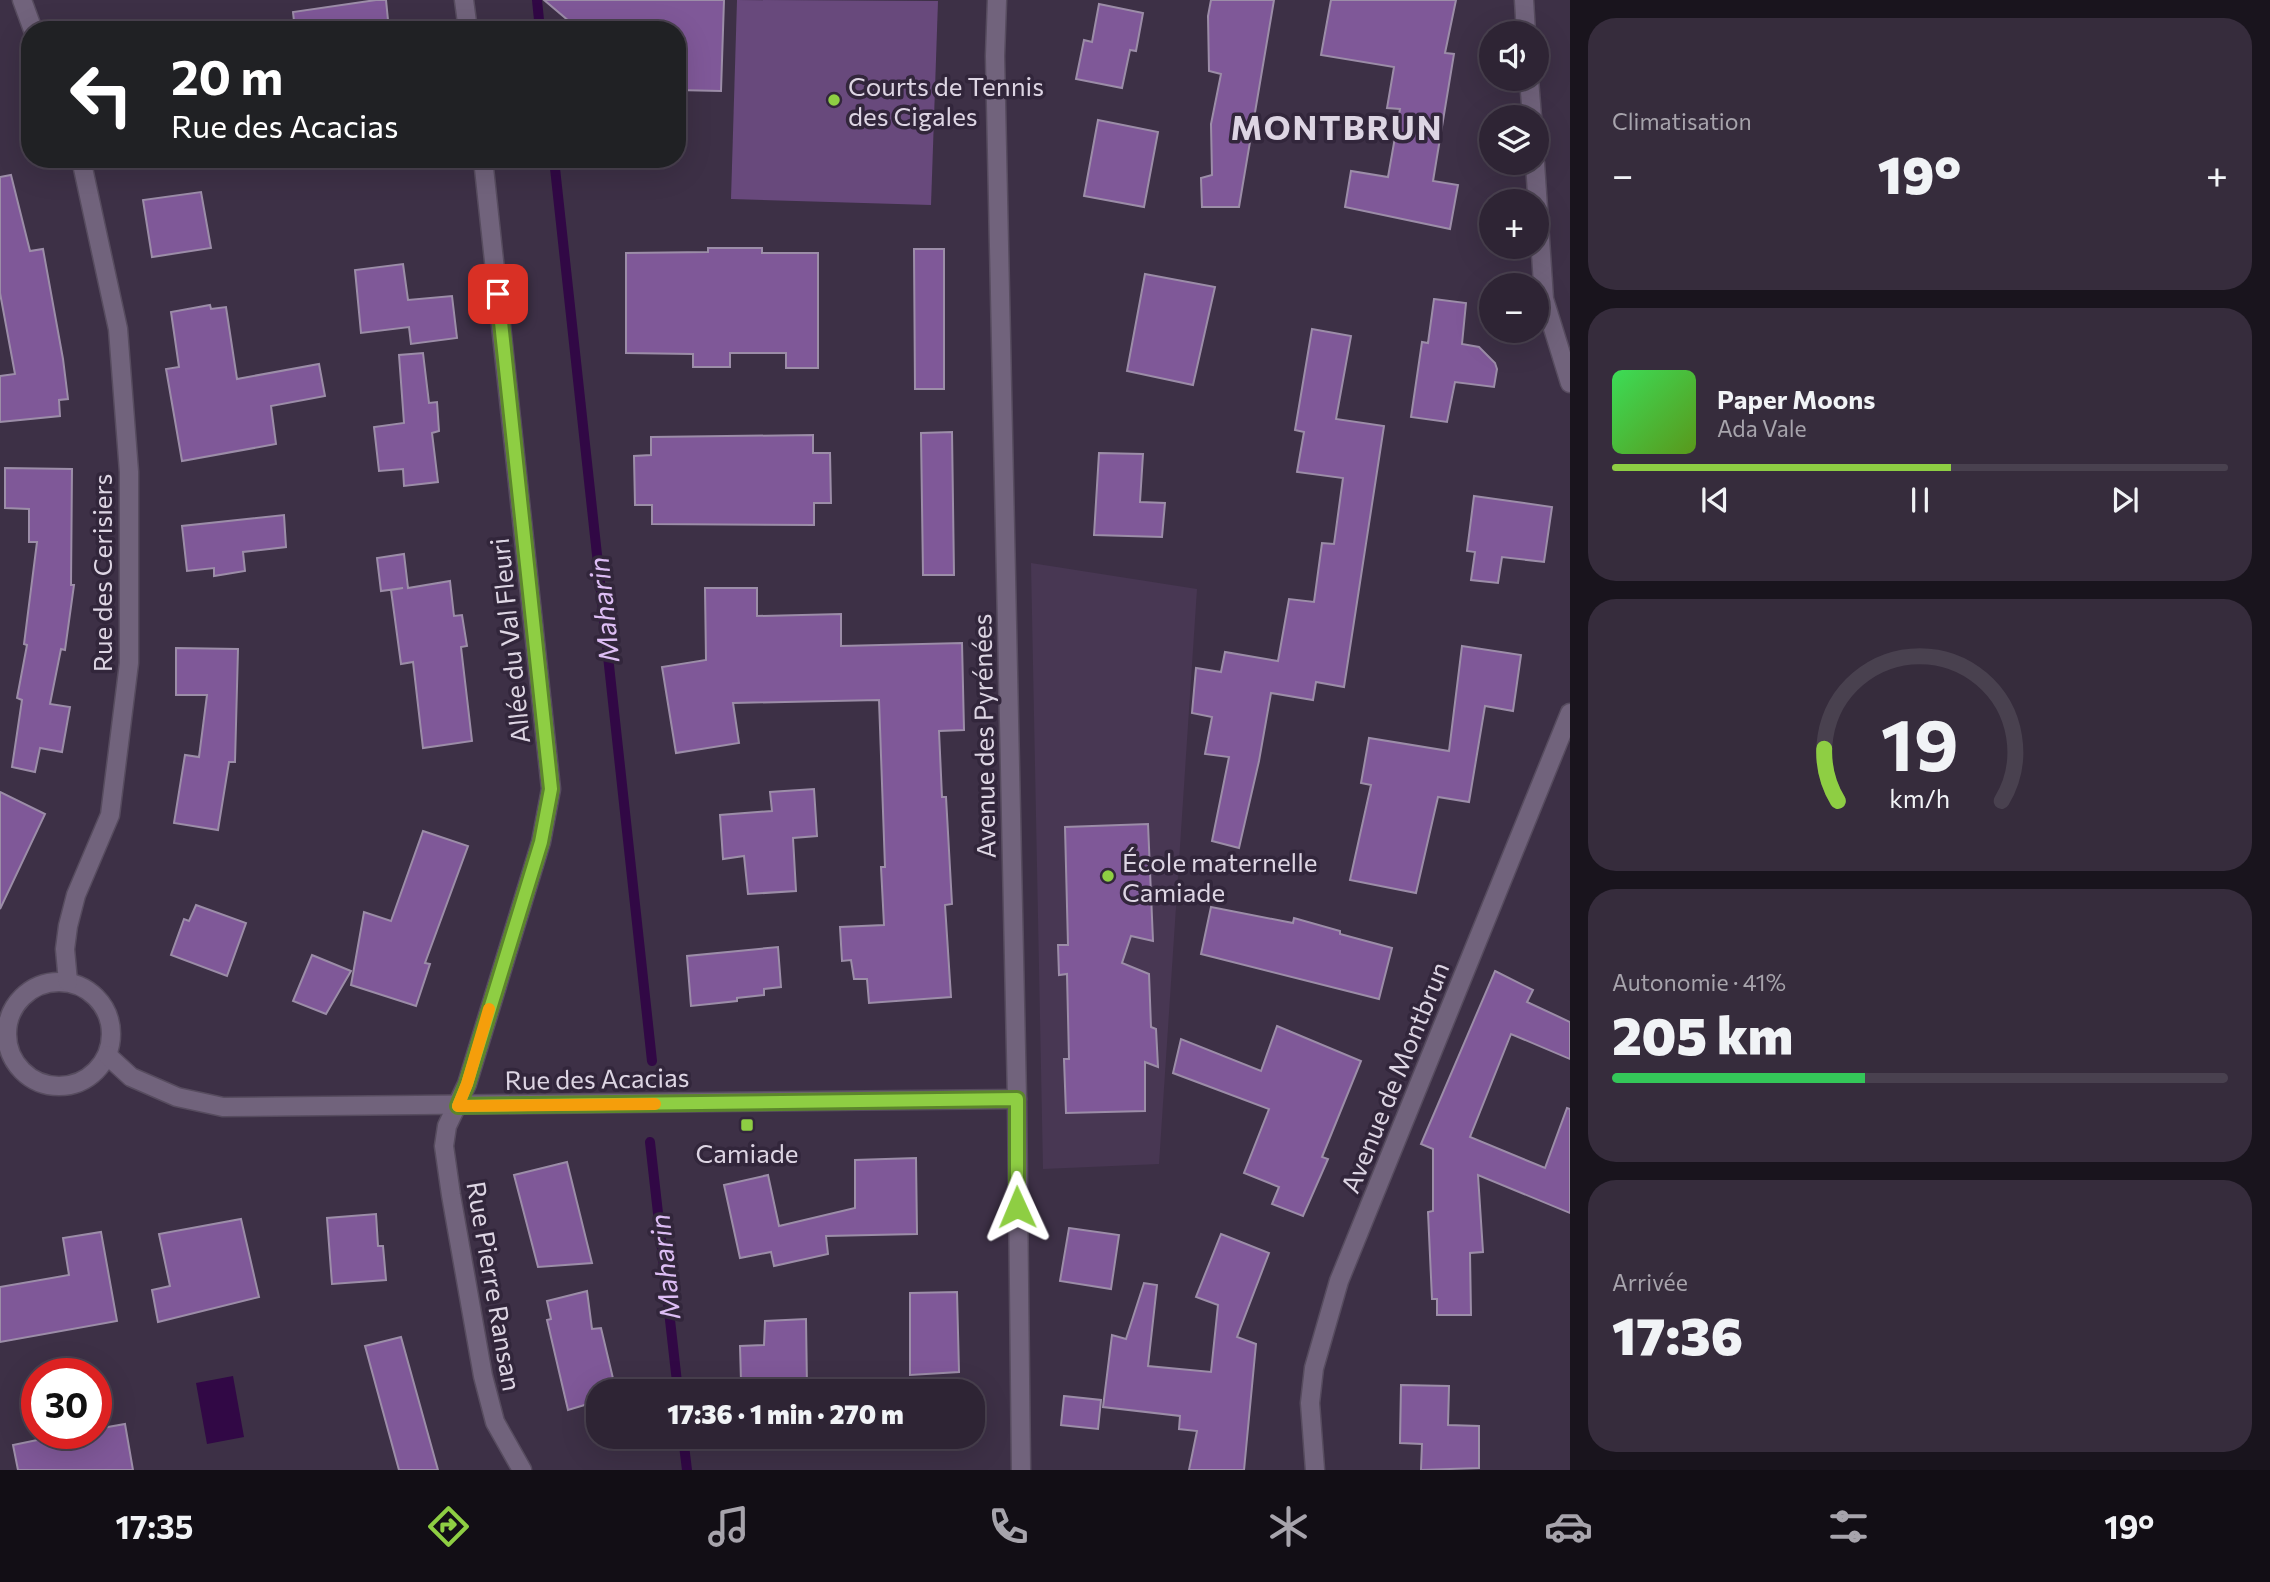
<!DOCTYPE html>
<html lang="fr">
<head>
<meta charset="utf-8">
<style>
	body { margin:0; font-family:Commissioner,sans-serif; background:#362c3c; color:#f1f3f6; height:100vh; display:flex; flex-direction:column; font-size:26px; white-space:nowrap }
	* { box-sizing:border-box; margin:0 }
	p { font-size:23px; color:#a7a4ac }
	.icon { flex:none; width:38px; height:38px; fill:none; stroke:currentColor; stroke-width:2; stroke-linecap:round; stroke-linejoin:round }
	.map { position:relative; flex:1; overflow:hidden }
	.details { display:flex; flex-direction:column; gap:18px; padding:18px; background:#19141d; width:700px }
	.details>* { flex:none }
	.guide { position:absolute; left:21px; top:21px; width:665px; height:147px; border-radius:28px; box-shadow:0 7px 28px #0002,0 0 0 2px #49414f; background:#202124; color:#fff; overflow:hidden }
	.fabs { position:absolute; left:1479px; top:21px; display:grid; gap:14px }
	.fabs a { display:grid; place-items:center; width:70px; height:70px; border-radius:50%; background:#2e2434; box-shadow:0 7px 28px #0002,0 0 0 2px #49414f; font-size:35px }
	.speed { position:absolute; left:21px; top:1358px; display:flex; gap:14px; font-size:35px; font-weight:700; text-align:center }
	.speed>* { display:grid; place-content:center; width:91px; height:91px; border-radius:50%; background:#2e2434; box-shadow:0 7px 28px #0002,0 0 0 2px #49414f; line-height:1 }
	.speed .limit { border:10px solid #d22; background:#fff; color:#111 }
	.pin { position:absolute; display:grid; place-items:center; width:60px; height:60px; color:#fff; margin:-30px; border-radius:14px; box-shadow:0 4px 10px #0006 }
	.me { position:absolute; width:77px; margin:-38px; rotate:359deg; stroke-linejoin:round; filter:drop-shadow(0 0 5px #0008) }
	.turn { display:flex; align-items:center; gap:24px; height:147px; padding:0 35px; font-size:32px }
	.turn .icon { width:91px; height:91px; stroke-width:2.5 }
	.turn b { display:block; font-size:49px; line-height:60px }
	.big { font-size:52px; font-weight:800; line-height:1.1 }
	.details .card { flex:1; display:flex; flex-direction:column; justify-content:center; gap:10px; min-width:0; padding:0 24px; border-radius:28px; background:#362c3c }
	.details .dial { align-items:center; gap:0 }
	.dial svg { height:182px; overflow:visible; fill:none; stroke:#49414f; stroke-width:7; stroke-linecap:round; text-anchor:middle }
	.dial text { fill:#f1f3f6; stroke:none }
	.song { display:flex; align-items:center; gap:21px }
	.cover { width:84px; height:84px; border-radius:10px; background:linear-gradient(135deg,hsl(130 70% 55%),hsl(90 70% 35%)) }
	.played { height:7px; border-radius:4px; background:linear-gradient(90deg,#8ece43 55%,#49414f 55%) }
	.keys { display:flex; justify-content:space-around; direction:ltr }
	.heat { display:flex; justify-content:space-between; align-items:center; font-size:38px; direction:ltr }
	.charge { height:10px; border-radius:5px; background:linear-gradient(90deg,#34c759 41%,#49414f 0) }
	.trip { position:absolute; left:586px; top:1379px; width:399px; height:70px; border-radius:28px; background:#2e2434; box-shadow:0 7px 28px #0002,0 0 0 2px #49414f; font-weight:800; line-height:70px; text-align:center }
	.tab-bar { display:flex; height:112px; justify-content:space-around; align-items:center; background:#120e15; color:#a7a4ac }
	.tab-bar .icon { width:49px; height:49px }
	.tab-bar .on { color:#8ece43 }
	.tab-bar b { font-size:32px; color:#f1f3f6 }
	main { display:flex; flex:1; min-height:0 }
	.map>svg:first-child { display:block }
	.built { fill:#483753 }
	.green { fill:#68497c }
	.water { fill:#310845 }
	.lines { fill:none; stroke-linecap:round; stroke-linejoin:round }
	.stream { stroke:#310845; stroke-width:10 }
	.building { fill:#7f5898; stroke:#9c8da8; stroke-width:2 }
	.minor-casing { stroke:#574c5f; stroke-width:21 }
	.tertiary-casing { stroke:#574c5f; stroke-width:21 }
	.minor { stroke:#71637c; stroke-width:18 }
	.tertiary { stroke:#71637c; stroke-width:18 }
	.route-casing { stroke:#5c862c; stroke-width:18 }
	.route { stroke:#8ece43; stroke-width:12 }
	.slow { stroke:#f59e0b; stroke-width:12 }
	.poi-dot { fill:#8ece43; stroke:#32263b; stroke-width:2.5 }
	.labels { text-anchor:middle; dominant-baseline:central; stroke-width:7; stroke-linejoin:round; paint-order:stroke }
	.poi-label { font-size:26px; fill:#ddd5e3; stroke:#32263b; text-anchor:start }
	.street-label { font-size:26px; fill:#ddd5e3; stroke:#32263b }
	.water-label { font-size:28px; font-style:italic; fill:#ddbdf4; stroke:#32263b }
	.district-label { font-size:33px; font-weight:bold; letter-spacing:2px; fill:#ddd5e3; stroke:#32263b }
</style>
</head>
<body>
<main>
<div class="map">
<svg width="1570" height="1470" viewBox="0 0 1570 1470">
	<rect width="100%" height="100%" fill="#3d3046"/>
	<!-- built -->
	<polygon class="built" points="1031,563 1197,589 1159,1164 1043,1169"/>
	<!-- green -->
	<polygon class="green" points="737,0 938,1 931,205 731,199"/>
	<!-- water -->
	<polygon class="water" points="233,1376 244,1437 207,1444 196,1383"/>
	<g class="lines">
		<!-- stream -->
		<g class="stream">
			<polyline points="537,0 540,30"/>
			<polyline points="554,159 652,1061"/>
			<polyline points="650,1142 678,1391"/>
			<polyline points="683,1437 687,1470"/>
		</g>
	</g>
	<!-- building -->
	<g class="building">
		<polygon points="376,0 386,0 389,30 295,30 293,12"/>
		<polygon points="544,0 724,0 721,91 677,90 677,30 570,30 570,22"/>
		<polygon points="1211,0 1274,0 1239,207 1202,207 1201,178 1212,175 1211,124 1221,74 1209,71 1208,16"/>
		<polygon points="1331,0 1456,0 1445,53 1454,54 1433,181 1458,185 1450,229 1345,207 1351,171 1388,177 1400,109 1387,108 1394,67 1321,55"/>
		<polygon points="1099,4 1143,13 1136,51 1130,50 1122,88 1076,79 1084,40 1092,42"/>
		<polygon points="1098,120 1158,132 1144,207 1084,196"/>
		<polygon points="11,175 30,251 43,249 63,359 68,399 59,400 60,416 0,422 0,376 15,374 0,293 0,177"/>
		<polygon points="201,192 211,248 152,257 143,200"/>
		<polygon points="708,248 762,248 762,253 818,253 818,368 786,368 786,353 730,353 730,367 693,367 693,354 626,353 626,253 708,252"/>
		<polygon points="914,249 944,249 944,389 915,389"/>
		<polygon points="403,264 408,300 452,296 457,338 411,344 409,327 361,333 355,270"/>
		<polygon points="1145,274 1215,287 1193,385 1127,371"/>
		<polygon points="1434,299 1466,303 1462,344 1479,347 1495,363 1497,369 1494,387 1455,382 1447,422 1411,417 1422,342 1428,343"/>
		<polygon points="210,305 211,309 226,307 237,379 319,364 325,396 271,406 276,444 182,461 166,369 179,367 171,312"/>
		<polygon points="1312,329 1351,336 1336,419 1384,426 1344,687 1316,682 1313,700 1271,693 1259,761 1239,848 1212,841 1229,757 1205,754 1212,717 1192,713 1196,668 1221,672 1225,652 1278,661 1289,599 1314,602 1322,543 1334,544 1343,478 1297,472 1304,432 1295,430"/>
		<polygon points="423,353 429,403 437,402 439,431 432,433 438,482 404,486 403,469 379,471 374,427 404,423 399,355"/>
		<polygon points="952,432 954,575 923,575 921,433"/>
		<polygon points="813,435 813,453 830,453 831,503 814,503 814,525 652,524 652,505 635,505 634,456 651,455 651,437"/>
		<polygon points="1099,453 1143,454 1140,502 1165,503 1162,537 1094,535"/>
		<polygon points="5,468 72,469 71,585 74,585 65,650 61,649 50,704 70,707 62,752 40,748 35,772 12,767 22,700 17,698 27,645 24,644 37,542 29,542 29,509 5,508"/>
		<polygon points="1474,496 1552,507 1544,562 1502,557 1498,583 1471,580 1475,552 1467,551"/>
		<polygon points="284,515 286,547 243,552 245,571 214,576 214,568 187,571 182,526"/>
		<polygon points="404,554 408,588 450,581 454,616 462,615 467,646 461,647 472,741 423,748 413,662 401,664 391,590 403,588 381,591 377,558"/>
		<polygon points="705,588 757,588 757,616 841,614 841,646 962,643 964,730 939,731 942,797 946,797 952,904 945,905 951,997 869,1003 867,979 854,979 851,960 842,961 840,927 884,925 881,867 885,867 879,700 733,703 739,743 676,753 662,667 706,660"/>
		<polygon points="1462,646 1521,655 1513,711 1485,706 1469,802 1438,797 1416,893 1350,880 1371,785 1361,783 1369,738 1449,751"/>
		<polygon points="176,648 238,649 235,762 229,762 218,830 174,823 185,755 199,757 207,695 176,695"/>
		<polygon points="814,789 817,836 793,838 796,891 748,894 744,856 723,859 720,815 772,811 770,792"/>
		<polygon points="0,792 45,814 0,909"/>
		<polygon points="1148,824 1153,941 1131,936 1122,963 1149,974 1151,1027 1156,1029 1158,1067 1145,1062 1145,1111 1066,1113 1064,1059 1069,1059 1067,974 1059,975 1058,945 1068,945 1065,827"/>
		<polygon points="423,831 468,846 425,963 430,964 416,1006 351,985 364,912 391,921"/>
		<polygon points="196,905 246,923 227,976 171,955 184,919 189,921"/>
		<polygon points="1211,907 1293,923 1294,918 1340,931 1340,934 1392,948 1379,999 1201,954"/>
		<polygon points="778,947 781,987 764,989 764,995 737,998 737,1001 691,1006 687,956"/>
		<polygon points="312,955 351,971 326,1014 293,1001"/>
		<polygon points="1495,971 1533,990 1527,1002 1570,1022 1570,1059 1511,1034 1470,1137 1545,1168 1567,1108 1570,1109 1570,1213 1478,1175 1483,1252 1470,1253 1471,1315 1437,1315 1437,1299 1432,1299 1428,1212 1433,1211 1433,1149 1421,1144"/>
		<polygon points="1277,1026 1361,1061 1322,1157 1328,1159 1303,1216 1272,1204 1279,1187 1244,1173 1269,1109 1173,1073 1181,1039 1261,1071"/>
		<polygon points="916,1158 917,1234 826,1236 828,1254 774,1266 771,1252 740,1258 724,1185 768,1175 779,1226 855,1208 855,1160"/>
		<polygon points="567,1162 592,1263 538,1267 514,1175"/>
		<polygon points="376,1214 378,1246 383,1246 386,1280 332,1284 327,1218"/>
		<polygon points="241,1219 259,1297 158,1322 152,1290 170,1286 159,1234"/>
		<polygon points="1069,1228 1119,1235 1111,1289 1060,1281"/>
		<polygon points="101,1232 117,1321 0,1342 0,1287 69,1275 63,1238"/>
		<polygon points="1221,1234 1269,1253 1237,1337 1256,1344 1244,1470 1189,1470 1197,1431 1179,1429 1180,1416 1103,1407 1112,1335 1126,1339 1144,1283 1157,1285 1148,1366 1211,1372 1218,1305 1196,1297"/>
		<polygon points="587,1291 592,1329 601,1328 616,1391 598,1391 598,1401 568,1410 547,1320 551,1319 547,1301"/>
		<polygon points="957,1292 959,1372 910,1375 910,1293"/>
		<polygon points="806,1319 807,1388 800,1388 800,1391 765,1391 765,1380 741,1381 740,1346 764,1345 765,1321"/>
		<polygon points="401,1337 438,1470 399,1470 365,1346"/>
		<polygon points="1401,1385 1449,1386 1448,1425 1479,1426 1479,1468 1421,1470 1422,1444 1400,1443"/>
		<polygon points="1064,1396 1101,1400 1098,1429 1061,1425"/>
		<polygon points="125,1424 133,1470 18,1470 13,1445 71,1433 96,1433 96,1429"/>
	</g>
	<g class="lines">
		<!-- minor casing -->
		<g class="minor-casing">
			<g id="minor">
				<polyline points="22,0 33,30"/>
				<polyline points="464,0 468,30"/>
				<polyline points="997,0 995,56 1017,1099 1021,1470"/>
				<polyline points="1524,0 1526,33"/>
				<polyline points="1529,79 1532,117"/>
				<polyline points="483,159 551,789 541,842 467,1084 447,1126 444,1146 451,1195 483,1376 495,1422 522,1470"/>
				<polyline points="1535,163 1544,299 1570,383"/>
				<circle cx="59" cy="1034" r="52"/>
				<polyline points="68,982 65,949 68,926 76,895 110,815 129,663 129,472 118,329 81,159"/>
				<polyline points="107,1055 131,1077 177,1097 223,1107 1017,1099"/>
			</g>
		</g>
		<!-- tertiary casing -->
		<g class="tertiary-casing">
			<polyline id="tertiary" points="1315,1470 1310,1403 1314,1368 1339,1281 1570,713"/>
		</g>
		<!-- minor -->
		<use href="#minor" class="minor"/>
		<!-- tertiary -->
		<use href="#tertiary" class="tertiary"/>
	</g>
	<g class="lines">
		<!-- route casing -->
		<g class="route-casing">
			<polyline id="route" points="498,294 551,789 541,842 467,1084 458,1106 1017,1099 1017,1207"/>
		</g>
		<!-- route -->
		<use href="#route" class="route"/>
		<!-- slow -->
		<polyline class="slow" points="489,1009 467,1084 458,1106 655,1104"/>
	</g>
	<!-- markers -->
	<g class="poi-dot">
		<circle cx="834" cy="100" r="7"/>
		<circle cx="1108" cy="876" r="7"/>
		<rect x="740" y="1118" width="14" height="14" rx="3.5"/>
	</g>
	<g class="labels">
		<!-- poi labels -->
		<g class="poi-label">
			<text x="848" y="85">Courts de Tennis<tspan x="848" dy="30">des Cigales</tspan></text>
			<text x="1122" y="861">École maternelle<tspan x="1122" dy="30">Camiade</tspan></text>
			<text x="747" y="1152" text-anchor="middle">Camiade</text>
		</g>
		<!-- street labels -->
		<g class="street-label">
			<text transform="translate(101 573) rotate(-90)">Rue des Cerisiers</text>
			<text transform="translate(509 641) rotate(-96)">Allée du Val Fleuri</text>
			<text transform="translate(983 736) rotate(-91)">Avenue des Pyrénées</text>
			<text transform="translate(1394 1077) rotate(-68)">Avenue de Montbrun</text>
			<text transform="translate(597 1078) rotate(-1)">Rue des Acacias</text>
			<text transform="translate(495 1286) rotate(80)">Rue Pierre Ransan</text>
		</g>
		<!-- water labels -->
		<g class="water-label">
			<text transform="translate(603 610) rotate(-96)">Maharin</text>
			<text transform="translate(664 1267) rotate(-96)">Maharin</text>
		</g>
		<!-- district labels -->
		<g class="district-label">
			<text x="1337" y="126">MONTBRUN</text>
		</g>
	</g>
</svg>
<div class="fabs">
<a><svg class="icon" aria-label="sound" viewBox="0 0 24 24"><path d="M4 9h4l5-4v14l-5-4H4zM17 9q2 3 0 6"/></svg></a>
<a><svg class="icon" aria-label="layers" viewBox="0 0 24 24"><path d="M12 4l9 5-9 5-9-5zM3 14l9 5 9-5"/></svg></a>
<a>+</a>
<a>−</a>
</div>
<div class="speed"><div class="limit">30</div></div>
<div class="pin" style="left:498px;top:294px;background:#d93025"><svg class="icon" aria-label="arrive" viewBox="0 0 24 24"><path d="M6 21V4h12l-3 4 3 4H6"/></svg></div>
<svg class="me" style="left:1017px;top:1207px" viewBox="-20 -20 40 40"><path d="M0-17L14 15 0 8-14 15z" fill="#8ece43" stroke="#fff" stroke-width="4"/></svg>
<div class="trip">17:36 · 1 min · 270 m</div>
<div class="guide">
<div class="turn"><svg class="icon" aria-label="left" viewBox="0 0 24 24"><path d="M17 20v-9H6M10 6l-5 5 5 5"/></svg><div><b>20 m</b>Rue des Acacias</div></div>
</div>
</div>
<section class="details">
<div class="card"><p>Climatisation</p>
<div class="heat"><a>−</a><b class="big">19°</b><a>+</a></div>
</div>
<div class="card">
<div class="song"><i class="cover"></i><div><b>Paper Moons</b><p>Ada Vale</p></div></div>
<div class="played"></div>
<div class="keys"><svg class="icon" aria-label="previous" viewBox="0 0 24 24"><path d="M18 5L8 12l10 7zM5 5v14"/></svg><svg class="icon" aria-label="pause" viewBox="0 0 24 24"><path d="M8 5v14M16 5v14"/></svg><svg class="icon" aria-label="next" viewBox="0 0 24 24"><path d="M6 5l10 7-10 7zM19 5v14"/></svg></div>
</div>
<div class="card dial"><svg viewBox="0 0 100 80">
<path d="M14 69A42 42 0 1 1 86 69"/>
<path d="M14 69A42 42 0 0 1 8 46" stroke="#8ece43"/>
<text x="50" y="56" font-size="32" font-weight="700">19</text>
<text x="50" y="72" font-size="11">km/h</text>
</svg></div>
<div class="card"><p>Autonomie · 41%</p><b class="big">205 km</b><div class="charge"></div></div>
<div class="card"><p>Arrivée</p><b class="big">17:36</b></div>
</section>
</main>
<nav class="tab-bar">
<b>17:35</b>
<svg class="icon on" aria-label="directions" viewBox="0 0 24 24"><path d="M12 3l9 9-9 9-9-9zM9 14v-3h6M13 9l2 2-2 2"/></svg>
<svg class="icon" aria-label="music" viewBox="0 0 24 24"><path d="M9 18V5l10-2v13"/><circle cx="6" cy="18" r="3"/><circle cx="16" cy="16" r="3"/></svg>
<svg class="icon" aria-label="phone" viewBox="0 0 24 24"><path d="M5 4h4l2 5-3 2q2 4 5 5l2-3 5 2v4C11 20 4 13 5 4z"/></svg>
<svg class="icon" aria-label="climate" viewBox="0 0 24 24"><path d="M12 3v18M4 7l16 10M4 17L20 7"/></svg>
<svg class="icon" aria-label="car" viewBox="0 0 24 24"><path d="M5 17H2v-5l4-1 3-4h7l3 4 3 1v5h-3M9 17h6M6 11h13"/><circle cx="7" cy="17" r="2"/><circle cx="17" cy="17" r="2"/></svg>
<svg class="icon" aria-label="filters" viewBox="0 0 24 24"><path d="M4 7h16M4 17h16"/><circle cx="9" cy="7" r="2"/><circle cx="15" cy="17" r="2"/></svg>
<b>19°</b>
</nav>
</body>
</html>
